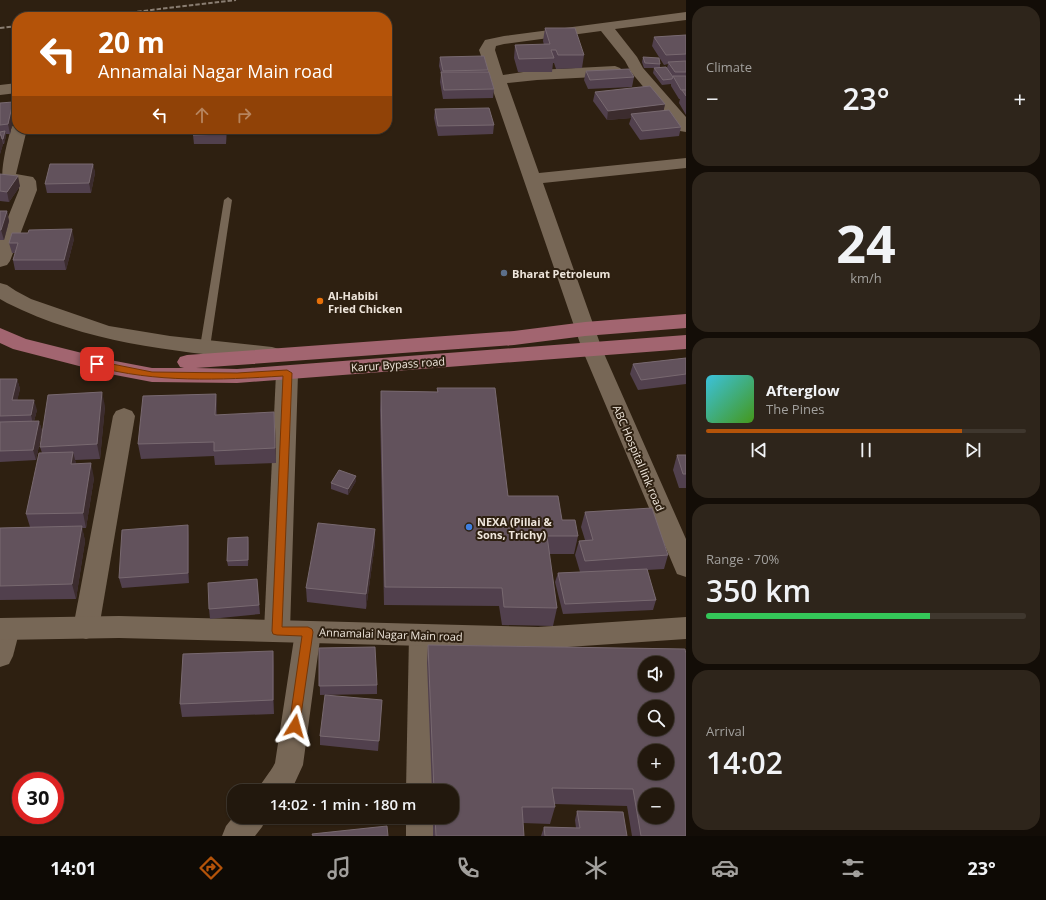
<!DOCTYPE html>
<html lang="en">
<head>
<meta charset="utf-8">
<style>
	body { margin:0; font-family:"Open Sans",sans-serif; background:#2e251b; color:#f1f3f6; height:100vh; display:flex; flex-direction:column; font-size:15px; white-space:nowrap }
	* { box-sizing:border-box; margin:0 }
	p { font-size:13px; color:#a2a09d }
	.icon { flex:none; width:22px; height:22px; fill:none; stroke:currentColor; stroke-width:2; stroke-linecap:round; stroke-linejoin:round }
	.map { position:relative; flex:1; overflow:hidden }
	.drawer { display:flex; flex-direction:column; gap:6px; padding:6px; background:#130d07; width:360px }
	.drawer>* { flex:none }
	.top-card { position:absolute; left:12px; top:12px; width:380px; height:122px; border-radius:16px; box-shadow:0 1px 3px #0004,0 0 0 1px #3f372e; background:#b45309; color:#fff; overflow:hidden }
	.buttons { position:absolute; left:638px; top:656px; display:grid; gap:8px }
	.buttons a { display:grid; place-items:center; width:36px; height:36px; border-radius:50%; background:#22180d; box-shadow:0 1px 3px #0004,0 0 0 1px #3f372e; font-size:20px }
	.speed { position:absolute; left:12px; top:772px; display:flex; gap:8px; font-size:20px; font-weight:700; text-align:center }
	.speed>* { display:grid; place-content:center; width:52px; height:52px; border-radius:50%; background:#22180d; box-shadow:0 1px 3px #0004,0 0 0 1px #3f372e; line-height:1 }
	.speed .limit { border:6px solid #d22; background:#fff; color:#111 }
	.pin { position:absolute; display:grid; place-items:center; width:34px; height:34px; color:#fff; margin:-17px; border-radius:8px; box-shadow:0 2px 6px #0006 }
	.me { position:absolute; width:44px; margin:-22px; rotate:8deg; stroke-linejoin:round; filter:drop-shadow(0 0 3px #0008) }
	.turn { display:flex; align-items:center; gap:14px; height:84px; padding:0 20px; font-size:18px }
	.turn .icon { width:52px; height:52px; stroke-width:2.5 }
	.turn b { display:block; font-size:28px; line-height:34px }
	.lanes { display:flex; align-items:center; height:38px; padding:0 20px; background:#0003; justify-content:center; gap:20px; direction:ltr }
	.lanes .off { opacity:.35 }
	.big { font-size:30px; font-weight:600; line-height:1.1 }
	.drawer .card { flex:1; display:flex; flex-direction:column; justify-content:center; gap:6px; min-width:0; padding:0 14px; border-radius:16px; background:#2e251b }
	.drawer .dial { align-items:center; gap:0 }
	.dial b { font-size:52px; line-height:1 }
	.song { display:flex; align-items:center; gap:12px }
	.cover { width:48px; height:48px; border-radius:6px; background:linear-gradient(135deg,hsl(190 70% 55%),hsl(100 70% 35%)) }
	.played { height:4px; border-radius:2px; background:linear-gradient(90deg,#b45309 80%,#3f372e 80%) }
	.keys { display:flex; justify-content:space-around; direction:ltr }
	.heat { display:flex; justify-content:space-between; align-items:center; font-size:22px; direction:ltr }
	.charge { height:6px; border-radius:3px; background:linear-gradient(90deg,#34c759 70%,#3f372e 0) }
	.trip { position:absolute; left:227px; top:784px; width:232px; height:40px; border-radius:16px; background:#22180d; box-shadow:0 1px 3px #0004,0 0 0 1px #3f372e; font-weight:600; line-height:40px; text-align:center }
	.tab-bar { display:flex; height:64px; justify-content:space-around; align-items:center; background:#0e0a05; color:#a2a09d }
	.tab-bar .icon { width:28px; height:28px }
	.tab-bar .current { color:#b45309 }
	.tab-bar b { font-size:18px; color:#f1f3f6 }
	main { display:flex; flex:1; min-height:0 }
	.map>svg:first-child { display:block }
	.lines { fill:none; stroke-linecap:round; stroke-linejoin:round }
	.service { fill:#776756; fill-rule:evenodd }
	.minor { fill:#776756; fill-rule:evenodd }
	.tertiary { fill:#776756; fill-rule:evenodd }
	.primary { fill:#a26570; fill-rule:evenodd }
	.rail { stroke:#897d71; stroke-width:2; stroke-dasharray:4.5 2; stroke-linecap:butt }
	.wall { fill:#51404d }
	.shaded-wall { fill:#3c2c2e }
	.building { fill:#62525c; stroke:#786970; fill-rule:evenodd }
	.route { fill:#b45309; stroke:#753606 }
	.service-dot { fill:#5c6f8a; stroke:#2e2011; stroke-width:1.5 }
	.food-dot { fill:#e8710a; stroke:#2e2011; stroke-width:1.5 }
	.shop-dot { fill:#3f7fe0; stroke:#2e2011; stroke-width:1.5 }
	.labels { text-anchor:middle; dominant-baseline:central; stroke-width:4; stroke-linejoin:round; paint-order:stroke }
	.poi-label { font-size:11px; font-weight:bold; fill:#eee5db; stroke:#2e2011; text-anchor:start }
	.street-label { font-size:11px; fill:#eee5db; stroke:#2e2011 }
</style>
</head>
<body>
<main>
<div class="map">
<svg width="686" height="836" viewBox="0 0 686 836">
	<rect width="100%" height="100%" fill="#2e2011"/>
	<g class="lines">
		<!-- service -->
		<polygon class="service" points="228,197 232,200 210,347 205,350 200,347 224,200"/>
		<!-- minor -->
		<g class="minor">
			<polygon points="686,12 686,20 615,29 637,57 643,68 686,117 686,132 680,131 631,72 625,61 601,31 504,44 496,46 495,50 503,75 537,70 615,66 620,68 623,71 620,74 615,76 537,80 507,83 539,173 686,158 686,168 543,183 602,349 686,539 686,577 677,574 674,567 582,349 479,50 485,40 504,36"/>
			<polygon points="17,83 17,93 0,95 0,85"/>
			<path d="M13,125H17V129H27L16,174L33,177L36,181L37,190L10,261L7,265L0,267V237L19,190V185L3,182C0,171 7,142 11,129Z"/>
			<path d="M0,283L7,285L16,291L31,299L109,326L170,336L272,347L279,349L282,354L279,359L272,361C180,352 91,345 7,303L0,299Z"/>
			<polygon points="287,366 294,368 298,373 290,631 286,639 277,642 268,639 264,631 276,373 280,368"/>
			<polygon points="124,408 132,411 135,416 99,628 95,636 86,639 77,636 73,628 113,416 116,411"/>
			<polygon points="7,618 16,621 20,629 13,656 9,664 0,667 0,621"/>
			<path d="M308,621L317,624L321,632L303,765L291,791H257C262,781 270,773 275,763L295,632L299,624Z"/>
			<polygon points="422,624 431,627 435,635 436,791 406,791 409,635 413,627"/>
			<polygon points="234,816 234,817 267,817 262,827 255,836 222,836 226,826"/>
			<rect x="406" y="817" width="30" height="19"/>
		</g>
		<!-- tertiary -->
		<polygon class="tertiary" points="119,616 538,627 686,617 686,639 538,649 119,638 0,640 0,618"/>
		<!-- primary -->
		<polygon class="primary" points="686,314 686,328 585,336 514,345 196,368 237,369 686,335 686,349 237,383 152,382 110,374 13,349 0,343 0,328 26,339 110,360 152,368 184,368 180,367 177,362 180,357 187,355 514,331 585,322"/>
		<!-- rail -->
		<g class="rail">
			<polyline points="92,17 236,0"/>
			<polyline points="0,28 17,26"/>
		</g>
	</g>
	<!-- wall -->
	<g class="wall">
		<polygon points="545,28 584,55 582,68 556,69 554,63 553,63 552,72 518,72 514,58 515,45 544,45 543,41"/>
		<polygon points="686,35 686,115 679,103 680,99 679,99 671,86 671,84 662,85 653,73 654,68 644,68 642,62 643,57 660,64 660,68 667,68 668,64 664,65 652,46 654,37"/>
		<polygon points="440,57 488,70 488,72 494,89 493,98 443,99 440,82 441,73 439,66"/>
		<polygon points="586,71 634,77 632,87 588,89 584,80"/>
		<polygon points="595,92 665,104 663,111 681,127 679,136 640,140 629,124 631,118 607,120 593,101"/>
		<polygon points="0,103 15,112 10,134 6,134 6,136 4,144 3,144 0,154"/>
		<polygon points="435,109 494,125 493,134 438,136 434,118"/>
		<polygon points="27,129 77,129 76,133 28,135"/>
		<polygon points="194,129 227,129 226,144 194,144 193,135"/>
		<polygon points="93,164 95,173 91,193 47,193 45,184"/>
		<polygon points="0,174 20,186 9,202 0,201"/>
		<polygon points="0,211 7,211 9,221 4,240 0,240"/>
		<polygon points="74,239 66,270 15,270 13,260 15,253 12,253 9,243"/>
		<polygon points="686,358 686,384 638,390 630,374 633,364"/>
		<polygon points="0,379 17,379 20,389 17,400 37,410 34,421 39,421 42,431 36,460 0,462"/>
		<polygon points="437,388 508,496 562,520 578,536 574,554 549,554 557,608 553,626 502,625 499,606 384,605 380,410 381,391 437,392"/>
		<polygon points="216,394 217,408 217,415 275,427 276,463 215,465 214,456 141,459 138,444"/>
		<polygon points="105,406 100,459 75,460 76,464 94,478 86,528 82,528 85,541 76,599 0,600 0,528 30,527 26,514 42,453 40,447"/>
		<polygon points="677,455 686,455 686,488 679,488 673,470"/>
		<polygon points="356,481 348,495 331,489 331,483"/>
		<polygon points="585,512 668,555 664,569 647,570 656,600 653,610 563,614 555,582 558,573 580,572 575,555 579,541 585,540 581,527"/>
		<polygon points="189,535 189,583 122,588 119,578"/>
		<polygon points="249,542 248,566 228,566 227,561"/>
		<polygon points="375,543 366,609 307,602 306,588"/>
		<polygon points="257,579 260,614 210,619 209,609"/>
		<polygon points="428,645 685,649 686,836 632,836 627,806 554,804 555,807 550,824 523,823 524,836 433,836 433,817 452,817 452,791 432,791 427,663"/>
		<polygon points="319,648 377,685 377,694 320,695"/>
		<polygon points="274,665 274,714 182,717 180,704"/>
		<polygon points="382,700 378,751 320,745 320,736"/>
		<polygon points="577,811 627,836 541,836 544,827 576,828 575,820"/>
	</g>
	<!-- shaded-wall -->
	<g class="shaded-wall">
		<polygon points="13,102 15,112 10,134 8,124"/>
		<polygon points="665,104 663,114 631,114 631,118 607,120 608,111"/>
		<polygon points="226,129 227,129 226,144"/>
		<polygon points="5,131 6,136 4,144 3,139"/>
		<polygon points="1,135 3,144 0,154 0,138"/>
		<polygon points="93,164 95,173 91,193 89,183"/>
		<polygon points="18,176 20,186 9,202 7,192"/>
		<polygon points="7,211 9,221 4,240 1,230"/>
		<polygon points="72,229 74,239 66,270 64,260"/>
		<polygon points="17,379 20,389 15,410 12,400"/>
		<polygon points="102,392 105,406 100,459 97,444"/>
		<polygon points="216,394 217,408 216,429 215,415"/>
		<polygon points="34,400 37,410 33,425 31,415"/>
		<polygon points="274,412 275,427 276,463 275,448"/>
		<polygon points="39,421 42,431 36,460 33,450"/>
		<polygon points="73,452 77,467 71,464"/>
		<polygon points="91,463 94,478 86,528 83,513"/>
		<polygon points="356,476 356,481 348,495 348,489"/>
		<polygon points="188,525 189,535 189,583 188,573"/>
		<polygon points="82,526 85,541 76,599 72,584"/>
		<polygon points="375,529 375,543 366,609 366,594"/>
		<polygon points="248,537 249,542 248,566"/>
		<polygon points="273,651 274,665 274,714 273,700"/>
	</g>
	<!-- building -->
	<g class="building">
		<polygon points="545,28 575,28 584,55 558,55 556,50 551,50 554,58 519,59 515,45 550,44"/>
		<polygon points="686,35 686,54 666,55 654,37"/>
		<polygon points="484,56 488,70 443,71 440,57"/>
		<polygon points="643,57 659,58 660,64 645,63"/>
		<polygon points="686,61 686,72 675,72 668,62"/>
		<polygon points="666,67 673,77 672,79 663,80 654,68"/>
		<polygon points="629,69 634,77 590,80 586,71"/>
		<polygon points="441,72 489,72 494,89 444,90"/>
		<polygon points="673,76 686,76 686,90 681,90"/>
		<polygon points="650,86 665,104 608,111 595,92"/>
		<polygon points="682,90 686,90 686,96"/>
		<polygon points="13,102 8,124 0,125 0,103"/>
		<polygon points="489,108 494,125 438,126 435,109"/>
		<polygon points="669,110 681,127 642,131 631,114"/>
		<polygon points="194,129 226,129 226,134 193,135"/>
		<polygon points="5,131 3,139 2,139 1,135 0,135 0,132"/>
		<polygon points="50,164 93,164 89,183 45,184"/>
		<polygon points="0,174 18,176 7,192 0,191"/>
		<polygon points="0,211 7,211 1,230 0,230"/>
		<polygon points="72,229 64,260 13,260 18,243 9,243 12,233 28,233 29,230"/>
		<polygon points="686,358 686,374 641,380 633,364"/>
		<polygon points="0,379 17,379 12,400 34,400 31,415 0,416"/>
		<polygon points="437,388 495,388 508,496 558,496 562,520 575,520 578,536 547,536 557,608 504,607 502,588 385,587 381,391 438,392"/>
		<polygon points="102,392 97,444 40,447 48,395"/>
		<polygon points="216,394 215,415 274,412 275,448 214,451 214,442 138,444 143,396"/>
		<polygon points="39,421 33,450 0,451 0,422"/>
		<polygon points="73,452 71,464 91,463 83,513 26,514 39,453"/>
		<polygon points="677,455 686,455 686,474 683,474"/>
		<polygon points="339,470 356,476 348,489 331,483"/>
		<polygon points="652,508 668,555 585,561 579,541 593,540 585,512"/>
		<polygon points="318,523 375,529 366,594 306,588"/>
		<polygon points="188,525 188,573 119,578 122,530"/>
		<polygon points="82,526 72,584 0,586 0,528"/>
		<polygon points="248,537 248,560 227,561 228,538"/>
		<polygon points="647,569 656,600 565,604 558,573"/>
		<polygon points="257,579 259,605 209,609 208,583"/>
		<path d="M428,645L685,649L686,654V836H641L633,789L552,788L555,807H522L524,836H436L435,817H452V791H434ZM645,663H667V685H645ZM645,707H667V729H645ZM645,751H667V773H645ZM645,795H667V817H645Z"/>
		<polygon points="375,647 377,685 319,686 319,648"/>
		<polygon points="273,651 273,700 180,704 183,654"/>
		<polygon points="325,695 382,700 379,741 320,736"/>
		<polygon points="577,811 623,812 627,836 545,836 544,827 580,828"/>
		<polygon points="387,826 388,836 313,836 312,834"/>
	</g>
	<!-- route -->
	<path class="route" d="M97,361L152,372L237,373L287,370L292,373L282,627H308L312,629L313,632L299,729L295,731L291,729L289,726L302,636L277,635L273,634L272,631L283,376C220,380 155,383 94,366L93,364Z"/>
	<!-- markers -->
	<circle class="service-dot" cx="504" cy="273" r="4"/>
	<circle class="food-dot" cx="320" cy="301" r="4"/>
	<circle class="shop-dot" cx="469" cy="527" r="4"/>
	<g class="labels">
		<!-- poi labels -->
		<g class="poi-label">
			<text x="512" y="273">Bharat Petroleum</text>
			<text x="328" y="295">Al-Habibi<tspan x="328" dy="13">Fried Chicken</tspan></text>
			<text x="477" y="521">NEXA (Pillai &amp;<tspan x="477" dy="13">Sons, Trichy)</tspan></text>
		</g>
		<!-- street labels -->
		<g class="street-label">
			<text transform="translate(398 364) rotate(-4)">Karur Bypass road</text>
			<text transform="translate(639 458) rotate(67)">ABC Hospital link road</text>
			<text transform="translate(391 634) rotate(2)">Annamalai Nagar Main road</text>
		</g>
	</g>
</svg>
<div class="buttons">
<a><svg class="icon" aria-label="sound" viewBox="0 0 24 24"><path d="M4 9h4l5-4v14l-5-4H4zM17 9q2 3 0 6"/></svg></a>
<a><svg class="icon" aria-label="search" viewBox="0 0 24 24"><circle cx="10" cy="10" r="6"/><path d="M15 15l6 6"/></svg></a>
<a>+</a>
<a>−</a>
</div>
<div class="speed"><div class="limit">30</div></div>
<div class="pin" style="left:97px;top:364px;background:#d93025"><svg class="icon" aria-label="arrive" viewBox="0 0 24 24"><path d="M6 21V4h12l-3 4 3 4H6"/></svg></div>
<svg class="me" style="left:295px;top:726px" viewBox="-20 -20 40 40"><path d="M0-17L14 15 0 8-14 15z" fill="#b45309" stroke="#fff" stroke-width="4"/></svg>
<div class="trip">14:02 · 1 min · 180 m</div>
<div class="top-card">
<div class="turn"><svg class="icon" aria-label="left" viewBox="0 0 24 24"><path d="M17 20v-9H6M10 6l-5 5 5 5"/></svg><div><b>20 m</b>Annamalai Nagar Main road</div></div>
<div class="lanes"><svg class="icon" aria-label="left" viewBox="0 0 24 24"><path d="M17 20v-9H6M10 6l-5 5 5 5"/></svg><svg class="icon off" aria-label="ahead" viewBox="0 0 24 24"><path d="M12 20V5M6 11l6-6 6 6"/></svg><svg class="icon off" aria-label="right" viewBox="0 0 24 24"><path d="M7 20v-9h11M14 6l5 5-5 5"/></svg></div>
</div>
</div>
<section class="drawer">
<div class="card"><p>Climate</p>
<div class="heat"><a>−</a><b class="big">23°</b><a>+</a></div>
</div>
<div class="card dial"><b>24</b><p>km/h</p></div>
<div class="card">
<div class="song"><i class="cover"></i><div><b>Afterglow</b><p>The Pines</p></div></div>
<div class="played"></div>
<div class="keys"><svg class="icon" aria-label="previous" viewBox="0 0 24 24"><path d="M18 5L8 12l10 7zM5 5v14"/></svg><svg class="icon" aria-label="pause" viewBox="0 0 24 24"><path d="M8 5v14M16 5v14"/></svg><svg class="icon" aria-label="next" viewBox="0 0 24 24"><path d="M6 5l10 7-10 7zM19 5v14"/></svg></div>
</div>
<div class="card"><p>Range · 70%</p><b class="big">350 km</b><div class="charge"></div></div>
<div class="card"><p>Arrival</p><b class="big">14:02</b></div>
</section>
</main>
<nav class="tab-bar">
<b>14:01</b>
<svg class="icon current" aria-label="directions" viewBox="0 0 24 24"><path d="M12 3l9 9-9 9-9-9zM9 14v-3h6M13 9l2 2-2 2"/></svg>
<svg class="icon" aria-label="music" viewBox="0 0 24 24"><path d="M9 18V5l10-2v13"/><circle cx="6" cy="18" r="3"/><circle cx="16" cy="16" r="3"/></svg>
<svg class="icon" aria-label="phone" viewBox="0 0 24 24"><path d="M5 4h4l2 5-3 2q2 4 5 5l2-3 5 2v4C11 20 4 13 5 4z"/></svg>
<svg class="icon" aria-label="climate" viewBox="0 0 24 24"><path d="M12 3v18M4 7l16 10M4 17L20 7"/></svg>
<svg class="icon" aria-label="car" viewBox="0 0 24 24"><path d="M5 17H2v-5l4-1 3-4h7l3 4 3 1v5h-3M9 17h6M6 11h13"/><circle cx="7" cy="17" r="2"/><circle cx="17" cy="17" r="2"/></svg>
<svg class="icon" aria-label="filters" viewBox="0 0 24 24"><path d="M4 7h16M4 17h16"/><circle cx="9" cy="7" r="2"/><circle cx="15" cy="17" r="2"/></svg>
<b>23°</b>
</nav>
</body>
</html>
